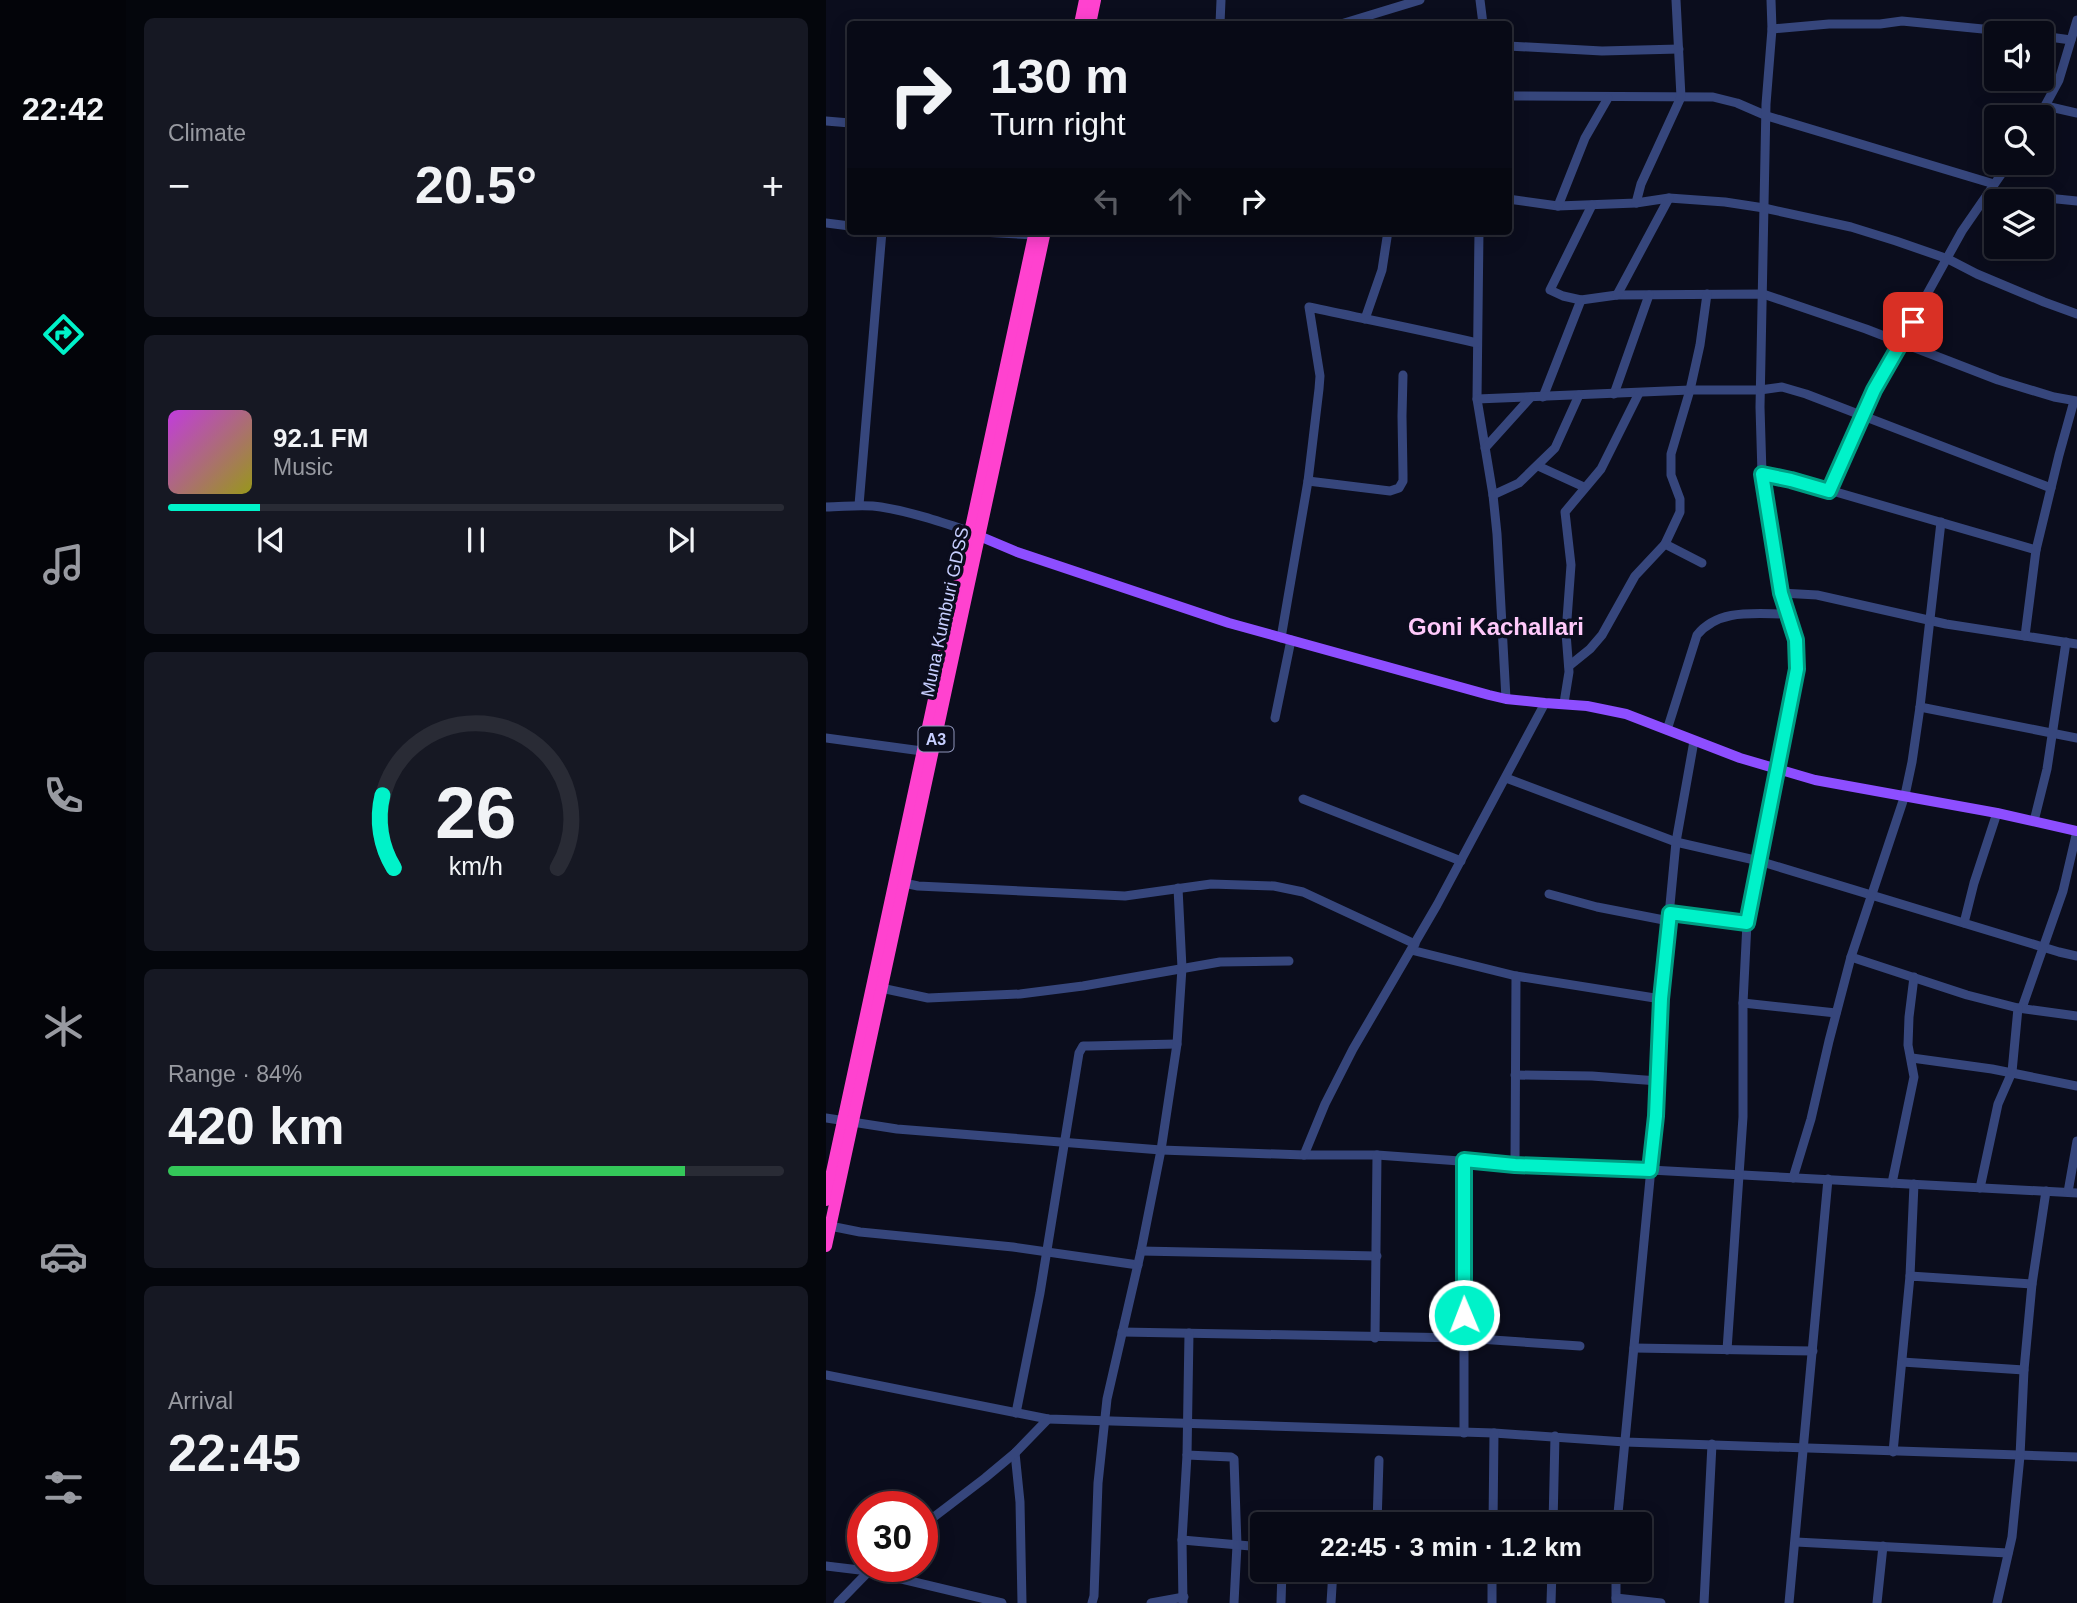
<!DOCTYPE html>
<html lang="en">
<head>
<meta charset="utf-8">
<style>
	body { margin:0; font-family:Arial,sans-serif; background:#161823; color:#f1f3f6; height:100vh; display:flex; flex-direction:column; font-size:26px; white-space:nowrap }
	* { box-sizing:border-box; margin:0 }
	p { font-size:23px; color:#989aa1 }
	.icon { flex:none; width:38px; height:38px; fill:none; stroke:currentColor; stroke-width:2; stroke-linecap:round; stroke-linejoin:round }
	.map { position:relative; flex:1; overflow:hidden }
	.sheet { display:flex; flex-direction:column; gap:18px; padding:18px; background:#04060c; width:700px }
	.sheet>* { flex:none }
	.guide { position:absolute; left:21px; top:21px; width:665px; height:214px; border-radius:7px; box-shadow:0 4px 18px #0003,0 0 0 2px #292b35; background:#080a16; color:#f1f3f6; overflow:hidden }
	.fabs { position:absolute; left:1158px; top:21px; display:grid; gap:14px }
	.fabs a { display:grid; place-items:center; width:70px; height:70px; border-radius:7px; background:#080a16; box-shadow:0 4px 18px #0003,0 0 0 2px #292b35; font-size:35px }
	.speed { position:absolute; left:21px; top:1491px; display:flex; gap:14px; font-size:35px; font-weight:700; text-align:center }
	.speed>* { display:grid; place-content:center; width:91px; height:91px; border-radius:50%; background:#080a16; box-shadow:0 4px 18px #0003,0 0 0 2px #292b35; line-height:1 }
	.speed .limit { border:10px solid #d22; background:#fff; color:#111 }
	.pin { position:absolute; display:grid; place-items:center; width:60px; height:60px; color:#fff; margin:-30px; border-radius:14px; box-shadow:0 4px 10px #0006 }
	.me { position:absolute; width:77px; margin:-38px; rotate:359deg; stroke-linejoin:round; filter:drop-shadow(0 0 5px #0008) }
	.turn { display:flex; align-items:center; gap:24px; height:147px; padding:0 28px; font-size:32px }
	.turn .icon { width:91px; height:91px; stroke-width:2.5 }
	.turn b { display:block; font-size:49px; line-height:60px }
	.lanes { display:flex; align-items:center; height:66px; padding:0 28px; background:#0003; justify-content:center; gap:35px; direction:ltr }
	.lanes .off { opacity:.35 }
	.big { font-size:52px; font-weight:800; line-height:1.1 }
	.sheet .tile { flex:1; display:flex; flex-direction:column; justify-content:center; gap:10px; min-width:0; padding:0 24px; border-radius:10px; background:#161823 }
	.sheet .dial { align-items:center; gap:0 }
	.dial svg { height:182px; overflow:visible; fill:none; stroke:#292b35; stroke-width:7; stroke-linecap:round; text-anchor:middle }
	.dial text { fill:#f1f3f6; stroke:none }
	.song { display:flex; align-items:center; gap:21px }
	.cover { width:84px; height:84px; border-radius:10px; background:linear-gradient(135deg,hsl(290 70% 55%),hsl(60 70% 35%)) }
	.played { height:7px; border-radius:4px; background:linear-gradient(90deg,#00f2c9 15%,#292b35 15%) }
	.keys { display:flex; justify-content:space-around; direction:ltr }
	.heat { display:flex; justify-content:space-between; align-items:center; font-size:38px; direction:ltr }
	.charge { height:10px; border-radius:5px; background:linear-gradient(90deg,#34c759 84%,#292b35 0) }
	.trip { position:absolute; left:424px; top:1512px; width:402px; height:70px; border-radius:7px; background:#080a16; box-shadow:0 4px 18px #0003,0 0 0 2px #292b35; font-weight:800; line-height:70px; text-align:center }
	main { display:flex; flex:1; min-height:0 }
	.dock { display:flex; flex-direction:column; width:126px; justify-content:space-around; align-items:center; background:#030409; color:#989aa1 }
	.dock .icon { width:49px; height:49px }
	.dock .current { color:#00f2c9 }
	.dock b { font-size:32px; color:#f1f3f6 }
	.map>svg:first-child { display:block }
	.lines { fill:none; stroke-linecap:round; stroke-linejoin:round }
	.minor { stroke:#36467c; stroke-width:9 }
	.major { stroke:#8d4eff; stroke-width:10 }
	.highway { stroke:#ff42cf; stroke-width:12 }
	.route-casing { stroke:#009d83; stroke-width:18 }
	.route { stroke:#00f2c9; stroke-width:12 }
	.labels { text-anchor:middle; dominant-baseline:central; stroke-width:7; stroke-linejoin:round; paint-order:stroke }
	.shield { fill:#0b0d1d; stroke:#8f95bb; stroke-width:2 }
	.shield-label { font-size:16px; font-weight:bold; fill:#c7cfff }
	.street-label { font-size:18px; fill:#c7cfff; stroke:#0b0d1d }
	.district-label { font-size:24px; font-weight:bold; fill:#ffc9fa; stroke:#0b0d1d }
</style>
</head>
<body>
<main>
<nav class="dock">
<b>22:42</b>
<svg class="icon current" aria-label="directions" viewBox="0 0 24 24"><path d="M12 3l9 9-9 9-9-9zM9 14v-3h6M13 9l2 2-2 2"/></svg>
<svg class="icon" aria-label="music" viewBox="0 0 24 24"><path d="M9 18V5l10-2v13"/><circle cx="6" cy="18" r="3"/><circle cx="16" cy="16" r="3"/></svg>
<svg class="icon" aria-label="phone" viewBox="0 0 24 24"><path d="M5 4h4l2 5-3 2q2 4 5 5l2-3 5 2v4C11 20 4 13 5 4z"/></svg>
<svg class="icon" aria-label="climate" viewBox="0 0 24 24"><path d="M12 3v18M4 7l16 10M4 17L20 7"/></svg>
<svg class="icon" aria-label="car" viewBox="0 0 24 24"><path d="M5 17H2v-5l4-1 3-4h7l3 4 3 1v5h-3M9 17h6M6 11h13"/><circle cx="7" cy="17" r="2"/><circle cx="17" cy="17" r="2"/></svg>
<svg class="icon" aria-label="filters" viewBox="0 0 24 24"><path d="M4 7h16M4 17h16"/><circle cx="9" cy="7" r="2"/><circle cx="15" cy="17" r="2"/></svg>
</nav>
<section class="sheet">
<div class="tile"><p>Climate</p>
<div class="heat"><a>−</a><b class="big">20.5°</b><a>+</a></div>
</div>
<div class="tile">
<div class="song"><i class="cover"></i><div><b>92.1 FM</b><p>Music</p></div></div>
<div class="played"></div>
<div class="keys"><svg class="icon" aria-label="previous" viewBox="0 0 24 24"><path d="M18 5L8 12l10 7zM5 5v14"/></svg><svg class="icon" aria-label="pause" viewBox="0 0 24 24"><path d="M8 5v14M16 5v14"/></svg><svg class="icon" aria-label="next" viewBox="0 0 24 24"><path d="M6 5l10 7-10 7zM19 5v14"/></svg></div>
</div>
<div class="tile dial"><svg viewBox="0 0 100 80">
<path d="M14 69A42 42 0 1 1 86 69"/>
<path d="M14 69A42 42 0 0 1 9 37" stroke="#00f2c9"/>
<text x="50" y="56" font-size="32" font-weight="700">26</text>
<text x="50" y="72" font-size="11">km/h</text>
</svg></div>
<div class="tile"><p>Range · 84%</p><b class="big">420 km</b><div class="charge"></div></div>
<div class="tile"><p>Arrival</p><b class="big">22:45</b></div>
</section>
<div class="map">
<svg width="1251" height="1603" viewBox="0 0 1251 1603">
	<rect width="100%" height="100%" fill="#0b0d1d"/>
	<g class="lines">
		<!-- minor -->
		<g class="minor">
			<polyline points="654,0 657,24"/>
			<polyline points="394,24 395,0"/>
			<polyline points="515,24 594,0"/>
			<polyline points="946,29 1003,24 1054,24 1076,21 1197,33"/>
			<polyline points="1216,36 1245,40"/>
			<polyline points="682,46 776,51 853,49"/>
			<polyline points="682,96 887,97 911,103 941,116 1168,184"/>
			<polyline points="1220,106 1251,113"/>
			<polyline points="1213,117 1233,80 1251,20"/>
			<polyline points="0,121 24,123"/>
			<polyline points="1221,198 1251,201"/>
			<polyline points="682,199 732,206 810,203 843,198 899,202 938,208 1025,227 1070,241 1122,259 1151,274 1218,302 1251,314"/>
			<polyline points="810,203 815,184 855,97 850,0"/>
			<polyline points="766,205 724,290 737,296 755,300 791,295 937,294 1040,329 1172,380 1228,397 1251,401"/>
			<polyline points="732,206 759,138 782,98"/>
			<polyline points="0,223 24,226"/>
			<polyline points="136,231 208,235"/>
			<polyline points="653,231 651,399 667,495 671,534 680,699"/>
			<polyline points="791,295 843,198"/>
			<polyline points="539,319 556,270 562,231"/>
			<polyline points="788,394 823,295"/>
			<polyline points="717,397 755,300"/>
			<polyline points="651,399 864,390 934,390 956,387 980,394 1225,488"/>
			<polyline points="659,448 705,397"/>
			<polyline points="712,466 758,487"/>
			<polyline points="936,474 965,479 1210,550"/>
			<polyline points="482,481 564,491 573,488 577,481 577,474 576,416 577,375"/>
			<polyline points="1003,491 1048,390 1136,231 1183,163"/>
			<polyline points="667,495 693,483 729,448 753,395"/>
			<polyline points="33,505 56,231"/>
			<path d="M0,507C18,507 37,504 55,507C86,512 115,522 145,532"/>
			<polyline points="839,544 876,563"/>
			<polyline points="955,593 991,595 1120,624 1251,644"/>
			<polyline points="1199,636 1210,550 1233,455 1248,401"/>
			<path d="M455,638L482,481L493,389L494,376L483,307C539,319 595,330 651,343"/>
			<polyline points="743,666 764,649 776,635 809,576 839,544 854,512 854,499 845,475 845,454 864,390 874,345 881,294"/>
			<polyline points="738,703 743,672 740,633 745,565 739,512 775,469 813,393"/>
			<polyline points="1094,707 1251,738"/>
			<polyline points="449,718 465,640"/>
			<path d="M841,730L871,635C893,608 929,614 962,614"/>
			<polyline points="0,738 96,751"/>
			<polyline points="680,778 850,842 933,861 1233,952 1251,956"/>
			<polyline points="477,799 635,861"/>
			<polyline points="1208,821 1221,769 1240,642"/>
			<polyline points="78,883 92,886 299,896 385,884 448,886 477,892 589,944"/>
			<polyline points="723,894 771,907 843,921"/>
			<polyline points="844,913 921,923"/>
			<polyline points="1138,923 1148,883 1171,813"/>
			<polyline points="585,950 690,976 835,999"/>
			<polyline points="1025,957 1141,995 1192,1008 1251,1016"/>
			<polyline points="55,988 102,998 194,994 257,986 394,962 463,961"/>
			<polyline points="917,1003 1010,1013"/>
			<polyline points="1196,1008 1237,891 1251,831"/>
			<polyline points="1086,1058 1166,1069 1251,1086"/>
			<polyline points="689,1075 766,1076 832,1081"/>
			<polyline points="0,1118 71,1129 335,1150 478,1155 551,1155 689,1165 824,1170 1251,1193"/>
			<polyline points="478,1155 499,1104 527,1049 611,905 719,703"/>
			<polyline points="638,1160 638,1433"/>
			<polyline points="689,1165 690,976"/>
			<polyline points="967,1178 985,1119 1003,1041 1025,957 1079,795 1086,762 1094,707 1115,522"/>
			<polyline points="1066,1183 1088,1077 1082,1045 1083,1017 1088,977"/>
			<polyline points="1154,1188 1172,1104 1186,1072 1192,1008"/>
			<polyline points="1242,1192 1251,1141"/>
			<polyline points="4,1226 34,1232 187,1247 312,1265"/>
			<polyline points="315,1251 551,1256"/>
			<polyline points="1084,1276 1088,1184"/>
			<polyline points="296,1332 638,1338 754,1346"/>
			<polyline points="549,1338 551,1155"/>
			<polyline points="808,1348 987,1351"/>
			<polyline points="901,1350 917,1117 917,1003 921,923 971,669 970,640 955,593 936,474 934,407 940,104 946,29 945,0"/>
			<polyline points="1076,1362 1198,1370"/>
			<polyline points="0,1375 222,1419 668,1433 799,1442 1251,1457"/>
			<polyline points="190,1413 214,1293 253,1053 257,1046 263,1046 351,1044"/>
			<polyline points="1067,1452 1084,1276 1206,1284"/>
			<polyline points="189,1453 194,1502 196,1603"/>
			<polyline points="361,1455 405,1457 408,1459 411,1545 408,1603"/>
			<polyline points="551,1524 553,1460"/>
			<polyline points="667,1524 668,1433"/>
			<polyline points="727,1524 729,1436"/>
			<polyline points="791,1524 830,1116 835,999 850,842 868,741"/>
			<polyline points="96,1526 159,1478 189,1453 222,1419"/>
			<polyline points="356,1540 436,1547"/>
			<polyline points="970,1542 1182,1553"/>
			<polyline points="0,1566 42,1571 176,1603"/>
			<polyline points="790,1570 790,1601"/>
			<polyline points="790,1598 835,1603"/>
			<polyline points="12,1603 45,1569"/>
			<polyline points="266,1603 268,1596 272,1483 281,1399 315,1251 335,1150 351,1044 356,968 352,888"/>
			<polyline points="325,1603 358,1597"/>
			<polyline points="357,1603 356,1540 361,1455 363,1333"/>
			<polyline points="455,1603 456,1570"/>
			<polyline points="505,1603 507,1570"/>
			<polyline points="666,1603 666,1570"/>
			<polyline points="725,1603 726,1570"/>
			<polyline points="878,1603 886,1444"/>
			<polyline points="963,1603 1002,1179"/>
			<polyline points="1051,1603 1057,1546"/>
			<polyline points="1171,1603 1186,1537 1194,1456 1198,1370 1206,1284 1220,1191"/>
		</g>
		<!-- major -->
		<polyline class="major" points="146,533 191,552 403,623 663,695 680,699 719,703 761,706 800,714 914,758 989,780 1171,813 1251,831"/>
		<!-- highway -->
		<g class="highway">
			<polyline points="254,24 259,0"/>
			<polyline points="264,24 269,0"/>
			<polyline points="0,1200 209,231"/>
			<polyline points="0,1246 219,231"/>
		</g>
	</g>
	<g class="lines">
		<!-- route casing -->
		<g class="route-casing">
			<polyline id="route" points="638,1315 638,1160 689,1165 824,1170 830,1116 835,999 844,913 921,923 971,669 970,640 955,593 936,474 965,480 1003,491 1048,390 1087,322"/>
		</g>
		<!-- route -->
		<use href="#route" class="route"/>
	</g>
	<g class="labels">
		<!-- shield labels -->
		<rect class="shield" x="92.5" y="726.5" width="35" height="25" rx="5"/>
		<g class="shield-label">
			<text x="110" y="739">A3</text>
		</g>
		<!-- street labels -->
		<g class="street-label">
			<text transform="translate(119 612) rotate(-78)">Muna Kumburi GDSS</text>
		</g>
		<!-- district labels -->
		<g class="district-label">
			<text x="670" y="626">Goni Kachallari</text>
		</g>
	</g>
</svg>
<div class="fabs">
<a><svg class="icon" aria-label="sound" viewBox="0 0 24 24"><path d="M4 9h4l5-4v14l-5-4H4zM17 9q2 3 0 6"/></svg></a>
<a><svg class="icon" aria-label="search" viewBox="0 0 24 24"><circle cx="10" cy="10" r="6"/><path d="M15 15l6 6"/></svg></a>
<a><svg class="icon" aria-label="layers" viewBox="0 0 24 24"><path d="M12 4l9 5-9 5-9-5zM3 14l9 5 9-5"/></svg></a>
</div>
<div class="speed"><div class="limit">30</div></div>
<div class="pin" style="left:1087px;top:322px;background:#d93025"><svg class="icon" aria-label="arrive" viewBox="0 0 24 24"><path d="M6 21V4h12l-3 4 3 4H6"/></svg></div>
<svg class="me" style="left:638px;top:1315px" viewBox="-20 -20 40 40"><circle r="17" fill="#00f2c9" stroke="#fff" stroke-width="3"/><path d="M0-11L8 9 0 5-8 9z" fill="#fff"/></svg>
<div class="trip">22:45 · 3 min · 1.2 km</div>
<div class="guide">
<div class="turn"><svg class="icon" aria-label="right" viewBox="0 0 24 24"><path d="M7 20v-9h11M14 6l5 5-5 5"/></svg><div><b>130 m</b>Turn right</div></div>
<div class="lanes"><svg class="icon off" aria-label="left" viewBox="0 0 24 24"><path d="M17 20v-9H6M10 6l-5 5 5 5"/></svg><svg class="icon off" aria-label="ahead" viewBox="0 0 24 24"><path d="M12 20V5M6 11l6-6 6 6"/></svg><svg class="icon" aria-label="right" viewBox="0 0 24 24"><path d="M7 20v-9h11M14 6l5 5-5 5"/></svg></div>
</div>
</div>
</main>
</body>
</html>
